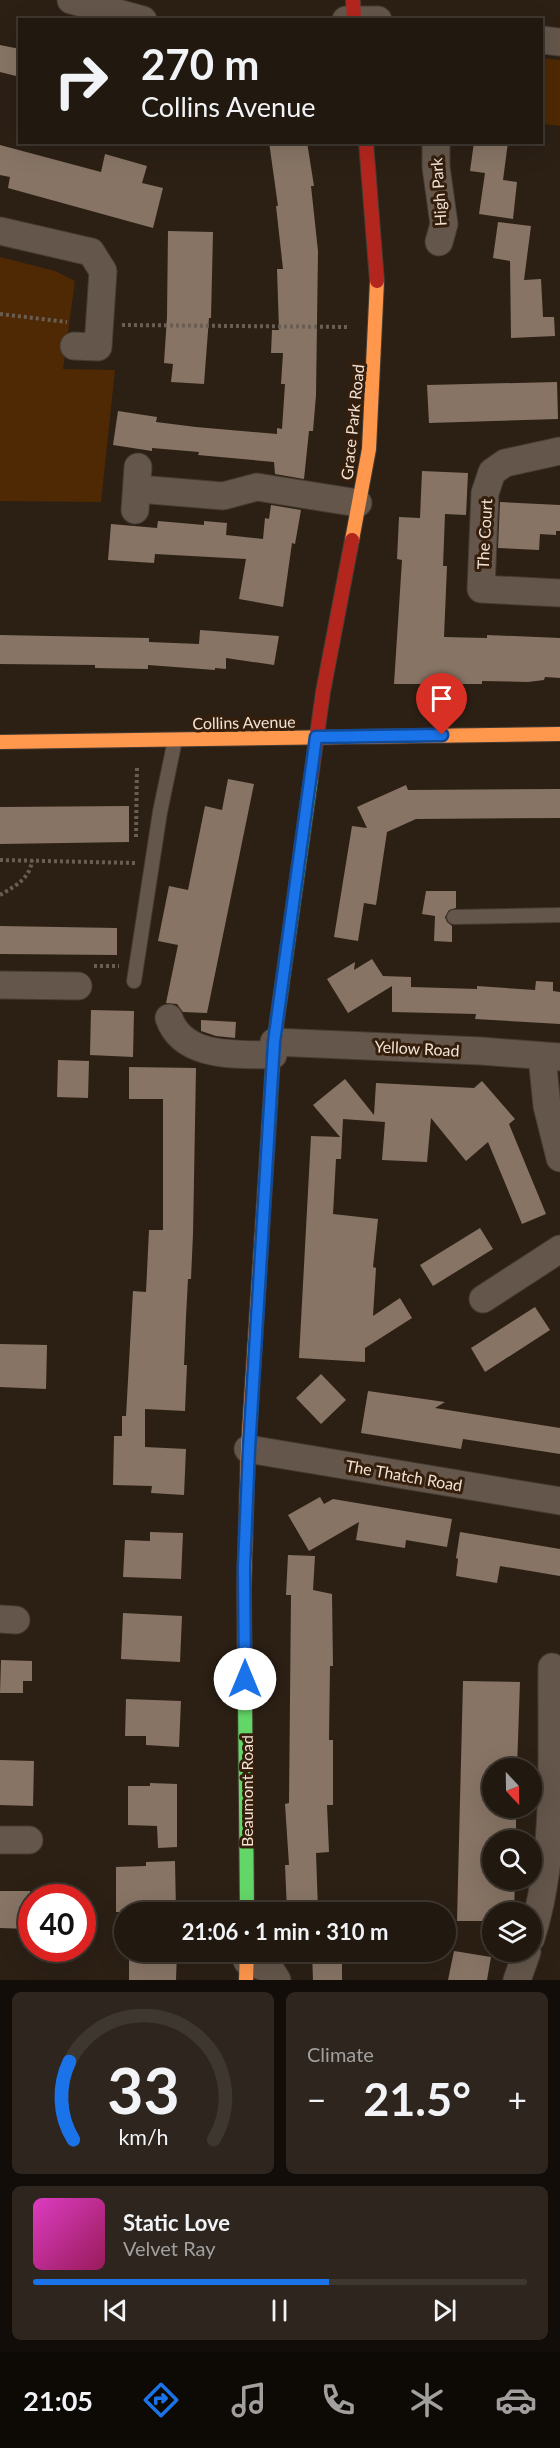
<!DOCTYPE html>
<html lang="en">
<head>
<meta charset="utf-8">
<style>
	body { margin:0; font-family:Lato,sans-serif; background:#2d251e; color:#f1f3f6; height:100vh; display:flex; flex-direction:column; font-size:22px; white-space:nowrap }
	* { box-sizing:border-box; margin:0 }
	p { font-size:20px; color:#a2a09f }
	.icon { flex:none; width:33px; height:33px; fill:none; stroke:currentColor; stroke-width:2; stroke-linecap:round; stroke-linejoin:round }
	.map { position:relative; height:1980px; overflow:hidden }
	.details { display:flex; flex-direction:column; gap:12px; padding:12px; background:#120d09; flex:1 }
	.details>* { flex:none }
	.hud { position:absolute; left:18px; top:18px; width:525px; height:126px; border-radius:0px; box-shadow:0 6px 24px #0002,0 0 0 2px #3e3730; background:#211810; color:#f1f3f6; overflow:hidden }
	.needle { width:39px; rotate:158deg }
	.fabs { position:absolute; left:482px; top:1758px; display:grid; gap:12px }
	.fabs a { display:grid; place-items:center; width:60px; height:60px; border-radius:50%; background:#211810; box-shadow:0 6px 24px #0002,0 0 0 2px #3e3730; font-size:30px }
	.speed { position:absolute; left:18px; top:1884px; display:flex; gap:12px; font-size:30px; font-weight:700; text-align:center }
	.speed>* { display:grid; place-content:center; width:78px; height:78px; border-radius:50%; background:#211810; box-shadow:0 6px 24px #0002,0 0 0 2px #3e3730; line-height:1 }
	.speed .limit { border:9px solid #d22; background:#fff; color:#111 }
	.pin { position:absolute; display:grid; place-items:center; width:51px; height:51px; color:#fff; margin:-62px -26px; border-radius:50% 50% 50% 0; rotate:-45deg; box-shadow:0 0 6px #0007 }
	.pin .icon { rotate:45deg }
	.me { position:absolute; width:66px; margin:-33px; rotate:0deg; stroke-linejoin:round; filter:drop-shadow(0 0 4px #0008) }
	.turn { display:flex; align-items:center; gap:21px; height:126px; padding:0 24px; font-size:27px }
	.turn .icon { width:78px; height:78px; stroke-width:2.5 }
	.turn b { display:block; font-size:42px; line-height:51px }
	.big { font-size:45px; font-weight:700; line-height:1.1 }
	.details .card { flex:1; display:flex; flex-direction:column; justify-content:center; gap:9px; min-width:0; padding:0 21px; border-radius:9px; background:#2d251e }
	.details .dial { align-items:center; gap:0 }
	.dial svg { height:156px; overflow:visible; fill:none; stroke:#3e3730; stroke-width:7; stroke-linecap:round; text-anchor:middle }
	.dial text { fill:#f1f3f6; stroke:none }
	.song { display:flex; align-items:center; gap:18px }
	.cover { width:72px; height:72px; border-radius:9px; background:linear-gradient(135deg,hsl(310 70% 55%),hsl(330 70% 35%)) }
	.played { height:6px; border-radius:3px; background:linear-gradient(90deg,#1a73e8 60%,#3e3730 60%) }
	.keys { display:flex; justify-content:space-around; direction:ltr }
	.heat { display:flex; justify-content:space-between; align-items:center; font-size:33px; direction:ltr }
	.details .tiles { flex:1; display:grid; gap:12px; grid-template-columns:1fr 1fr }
	.card:last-child { grid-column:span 2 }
	.trip { position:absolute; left:114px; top:1902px; width:342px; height:60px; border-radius:30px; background:#211810; box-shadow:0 6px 24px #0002,0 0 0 2px #3e3730; font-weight:700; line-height:60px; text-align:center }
	.tabs { display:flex; height:96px; justify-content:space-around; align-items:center; background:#0d0a06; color:#a2a09f }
	.tabs .icon { width:42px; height:42px }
	.tabs .active { color:#1a73e8 }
	.tabs b { font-size:27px; color:#f1f3f6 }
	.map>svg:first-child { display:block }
	.green { fill:#4e2903 }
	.building { fill:#877465 }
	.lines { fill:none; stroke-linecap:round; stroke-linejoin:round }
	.lane-casing { stroke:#463b32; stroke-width:16 }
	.street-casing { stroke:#463b32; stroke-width:29 }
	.fast-casing { stroke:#463b32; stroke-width:16 }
	.slow-casing { stroke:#463b32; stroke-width:16 }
	.jam-casing { stroke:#463b32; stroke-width:16 }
	.path { stroke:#6a5e54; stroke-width:4; stroke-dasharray:3 3; stroke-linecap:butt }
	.lane { stroke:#64564a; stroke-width:14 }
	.street { stroke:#64564a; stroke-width:27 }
	.fast { stroke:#63d668; stroke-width:14 }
	.slow { stroke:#ff974d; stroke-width:14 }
	.jam { stroke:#b3261e; stroke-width:14 }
	.route-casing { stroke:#114b97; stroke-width:15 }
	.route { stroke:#1a73e8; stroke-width:10 }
	.labels { text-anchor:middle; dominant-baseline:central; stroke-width:6; stroke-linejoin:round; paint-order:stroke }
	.street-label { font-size:16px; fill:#f2e3d7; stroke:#351f0c }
</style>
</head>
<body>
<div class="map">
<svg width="560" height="1980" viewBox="0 0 560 1980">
	<rect width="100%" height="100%" fill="#2c2015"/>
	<!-- green -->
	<g class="green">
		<polygon points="542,58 560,60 560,126 542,124"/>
		<polygon points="0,257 55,271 75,281 63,369 115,370 101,502 0,501"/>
	</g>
	<!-- building -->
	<g class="building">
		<polygon points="0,45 20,49 20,77 0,72"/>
		<polygon points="269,142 307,142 314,186 311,186 318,251 316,395 313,431 309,431 304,479 275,474 274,462 198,455 199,452 152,448 152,451 113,445 118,411 157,417 156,422 196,427 277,434 277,428 282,429 285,384 281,384 283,353 271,353 272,330 279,330 277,269 283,269 276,206 278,206"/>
		<polygon points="474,142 508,142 503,180 517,182 513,219 479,214 485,173 470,171"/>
		<polygon points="0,145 101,172 105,154 147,166 142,183 163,188 153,228 8,188 10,177 0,175"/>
		<polygon points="498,222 531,226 524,280 541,279 543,317 554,317 555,336 511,338 510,261 493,258"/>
		<polygon points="168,231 213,232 211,318 209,318 204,384 171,382 173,364 164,363 167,317"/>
		<polygon points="557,382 558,419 429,423 427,385"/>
		<polygon points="422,471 468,473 466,515 445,514 443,566 447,566 444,637 487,638 487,635 560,638 560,678 545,677 544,680 528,682 482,681 482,684 394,684 402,560 397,559 399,517 420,518"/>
		<polygon points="500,502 560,505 560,531 556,531 556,535 540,534 539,550 498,548"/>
		<polygon points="271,505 301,510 295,544 292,543 283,607 239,599 246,559 155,554 154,563 108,560 111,524 157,528 158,521 204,525 204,521 227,523 226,535 263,539 265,518 269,519"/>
		<polygon points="200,630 279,636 274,665 226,658 226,669 215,668 215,670 148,665 148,669 95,668 95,665 0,664 0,635 149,638 149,642 199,644"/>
		<polygon points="228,779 254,784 207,1013 183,1012 177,1004 166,1003 178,945 158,941 169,886 188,890 205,806 222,810"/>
		<polygon points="406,785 408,790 560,789 560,818 416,819 387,832 376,905 364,903 358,941 334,937 352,826 367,828 357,807"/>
		<polygon points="129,806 129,842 0,844 0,807"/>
		<polygon points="426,891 456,891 456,908 449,910 445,917 447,922 452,926 452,942 434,941 435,916 422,914"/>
		<polygon points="0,926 117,928 117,955 0,954"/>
		<polygon points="372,959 383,976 411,977 411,987 477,989 477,986 535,990 536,981 553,982 553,991 560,992 560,1024 475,1019 476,1014 392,1012 392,986 348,1013 327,979 355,962 354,970"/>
		<polygon points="91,1010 134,1011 133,1057 90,1055"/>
		<polygon points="201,1020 236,1022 235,1038 216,1036 201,1031"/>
		<polygon points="58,1060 89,1061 88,1098 57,1097"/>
		<polygon points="129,1067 196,1068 193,1234 191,1279 188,1279 186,1317 184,1365 187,1365 185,1411 145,1409 145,1447 186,1449 184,1495 151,1493 152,1486 113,1485 114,1436 122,1436 122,1416 126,1416 133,1291 146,1292 149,1230 163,1230 163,1099 129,1099"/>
		<polygon points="345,1079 374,1115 376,1083 474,1088 482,1081 515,1119 509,1124 546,1214 522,1224 488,1142 466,1161 431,1118 427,1162 382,1160 385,1122 343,1119 341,1159 336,1159 333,1214 378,1219 373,1267 376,1268 373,1316 400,1298 412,1318 365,1348 365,1362 299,1358 311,1136 340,1137 313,1105"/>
		<polygon points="480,1228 493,1249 433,1286 420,1265"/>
		<polygon points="535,1307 550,1330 485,1372 471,1348"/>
		<polygon points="0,1344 47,1345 46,1389 0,1387"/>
		<polygon points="321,1374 346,1400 321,1424 296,1398"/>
		<polygon points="368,1391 445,1402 435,1408 560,1428 560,1454 463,1439 461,1449 361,1433"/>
		<polygon points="320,1497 324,1504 333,1499 452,1519 447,1547 406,1540 405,1548 356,1540 359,1522 309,1551 288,1515"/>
		<polygon points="150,1532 183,1533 181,1579 123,1577 125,1540 150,1541"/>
		<polygon points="460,1532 560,1549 560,1576 500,1566 497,1583 456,1576 458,1559 456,1558"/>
		<polygon points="288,1555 315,1556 313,1590 332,1594 333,1666 330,1666 329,1740 333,1740 333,1805 327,1805 329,1852 316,1853 318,1910 287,1911 285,1865 289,1865 285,1804 289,1803 291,1595 286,1595"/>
		<polygon points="123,1613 182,1616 180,1662 121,1659"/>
		<polygon points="1,1660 32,1661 32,1681 23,1681 23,1693 0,1693"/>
		<polygon points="463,1681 520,1682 517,1768 492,1768 492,1808 516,1808 516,1837 492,1836 492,1880 515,1880 514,1912 492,1912 492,1921 457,1921"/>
		<polygon points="126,1699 181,1701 179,1747 146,1745 146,1736 125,1736"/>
		<polygon points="0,1760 34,1761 33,1806 0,1805"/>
		<polygon points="150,1783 177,1784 177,1847 158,1848 157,1826 128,1825 128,1786 150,1786"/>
		<polygon points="175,1861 176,1912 116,1912 116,1867 146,1866 146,1862"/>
		<polygon points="0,1891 30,1891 29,1929 0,1928"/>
		<polygon points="454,1951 491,1957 487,1980 448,1980"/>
		<polygon points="129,1952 177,1952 176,1980 129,1980"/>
		<polygon points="312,1952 342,1952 342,1980 313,1980"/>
	</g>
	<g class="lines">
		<!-- lane casing -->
		<g class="lane-casing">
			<g id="lane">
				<polyline points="454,917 560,915"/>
				<polyline points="134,981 160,812 175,740"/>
			</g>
		</g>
		<!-- street casing -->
		<g class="street-casing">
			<g id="street">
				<polyline points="71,0 143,20"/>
				<polyline points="346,20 378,20"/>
				<polyline points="542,40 560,42"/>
				<polyline points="436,142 436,167 444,224 439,242"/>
				<polyline points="0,231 91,252 103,271 98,347 74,346"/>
				<polyline points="560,451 505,463 492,472 485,493 481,589 560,593"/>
				<polyline points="138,489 223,496 257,487 358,503"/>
				<polyline points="135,510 138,467"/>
				<polyline points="0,985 78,986"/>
				<path d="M169,1018C183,1059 238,1054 273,1055"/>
				<polyline points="274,1042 481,1051 560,1057"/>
				<polyline points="542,1057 547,1106 560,1158"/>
				<polyline points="483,1299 560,1249"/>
				<polyline points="248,1449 560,1501"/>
				<polyline points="0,1619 16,1620"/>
				<polyline points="0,1840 29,1840"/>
				<path d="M531,1938C558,1854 551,1755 552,1667"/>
				<polyline points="247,1961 270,1969 277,1980"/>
				<polyline points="517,1980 527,1952"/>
			</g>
		</g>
		<!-- fast casing -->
		<g class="fast-casing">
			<g id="fast">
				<polyline points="269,1123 274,1042 311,778"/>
				<polyline points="244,1590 247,1912"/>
			</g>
		</g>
		<!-- slow casing -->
		<g class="slow-casing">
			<g id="slow">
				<polyline points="352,540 369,449 377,281"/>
				<polyline points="0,742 560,734"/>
				<polyline points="244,1590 248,1449 269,1123"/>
				<polyline points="246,1980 247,1952"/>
			</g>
		</g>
		<!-- jam casing -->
		<g class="jam-casing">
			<g id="jam">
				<polyline points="353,0 354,20"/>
				<polyline points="366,142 377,281"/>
				<polyline points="311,778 323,692 352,540"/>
			</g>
		</g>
		<!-- path -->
		<g class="path">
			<polyline points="0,314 67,322"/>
			<polyline points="122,325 348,327"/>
			<polyline points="136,837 137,766"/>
			<polyline points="0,860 135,863"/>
			<path d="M0,895C15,886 30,879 32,860"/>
			<polyline points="94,966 119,966"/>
		</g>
		<!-- lane -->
		<use href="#lane" class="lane"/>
		<!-- street -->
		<use href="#street" class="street"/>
		<!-- fast -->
		<use href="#fast" class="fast"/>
		<!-- slow -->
		<use href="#slow" class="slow"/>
		<!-- jam -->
		<use href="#jam" class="jam"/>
	</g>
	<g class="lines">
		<!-- route casing -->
		<g class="route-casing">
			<polyline id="route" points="245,1679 244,1567 249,1449 274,1042 316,737 442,735"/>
		</g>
		<!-- route -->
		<use href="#route" class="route"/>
	</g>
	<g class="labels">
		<!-- street labels -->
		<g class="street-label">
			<text transform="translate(438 192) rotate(-94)">High Park</text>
			<text transform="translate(352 422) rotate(-84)">Grace Park Road</text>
			<text transform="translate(484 534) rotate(-87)">The Court</text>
			<text transform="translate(244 722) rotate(-1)">Collins Avenue</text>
			<text transform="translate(417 1048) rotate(3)">Yellow Road</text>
			<text transform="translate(404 1475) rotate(10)">The Thatch Road</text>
			<text transform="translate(246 1791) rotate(-90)">Beaumont Road</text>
		</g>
	</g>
</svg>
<div class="fabs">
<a><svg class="needle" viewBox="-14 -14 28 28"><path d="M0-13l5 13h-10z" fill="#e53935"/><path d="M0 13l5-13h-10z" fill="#a2a09f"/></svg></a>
<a><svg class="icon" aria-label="search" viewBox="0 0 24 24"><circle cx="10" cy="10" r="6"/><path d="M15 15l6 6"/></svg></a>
<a><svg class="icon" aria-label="layers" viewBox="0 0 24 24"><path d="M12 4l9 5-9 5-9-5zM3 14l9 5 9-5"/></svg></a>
</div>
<div class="speed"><div class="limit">40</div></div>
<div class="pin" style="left:442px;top:735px;background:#d93025"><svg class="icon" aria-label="arrive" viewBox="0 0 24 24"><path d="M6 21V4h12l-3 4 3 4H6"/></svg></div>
<svg class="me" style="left:245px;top:1679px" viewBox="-20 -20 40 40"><circle r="19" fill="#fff"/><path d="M0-13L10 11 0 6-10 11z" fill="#1a73e8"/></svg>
<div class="trip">21:06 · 1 min · 310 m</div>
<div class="hud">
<div class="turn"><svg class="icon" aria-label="right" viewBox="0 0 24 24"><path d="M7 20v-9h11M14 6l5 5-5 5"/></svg><div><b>270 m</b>Collins Avenue</div></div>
</div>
</div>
<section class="details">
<div class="tiles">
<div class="card dial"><svg viewBox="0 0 100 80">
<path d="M14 69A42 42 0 1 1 86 69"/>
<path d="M14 69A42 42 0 0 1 12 29" stroke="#1a73e8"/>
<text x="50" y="56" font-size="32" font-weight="700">33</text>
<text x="50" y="72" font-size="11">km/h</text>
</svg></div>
<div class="card"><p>Climate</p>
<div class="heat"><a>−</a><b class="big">21.5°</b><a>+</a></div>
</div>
<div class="card">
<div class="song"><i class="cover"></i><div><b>Static Love</b><p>Velvet Ray</p></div></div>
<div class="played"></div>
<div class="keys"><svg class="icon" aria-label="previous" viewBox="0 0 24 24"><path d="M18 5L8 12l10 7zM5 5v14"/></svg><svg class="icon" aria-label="pause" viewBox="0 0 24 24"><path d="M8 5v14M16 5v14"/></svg><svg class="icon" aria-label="next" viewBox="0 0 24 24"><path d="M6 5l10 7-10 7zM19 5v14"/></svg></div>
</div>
</div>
</section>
<nav class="tabs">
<b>21:05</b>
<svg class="icon active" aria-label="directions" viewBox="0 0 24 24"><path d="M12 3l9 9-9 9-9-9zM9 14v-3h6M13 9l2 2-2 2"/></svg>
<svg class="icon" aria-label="music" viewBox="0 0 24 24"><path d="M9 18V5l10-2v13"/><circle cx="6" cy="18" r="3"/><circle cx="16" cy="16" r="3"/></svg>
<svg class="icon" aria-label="phone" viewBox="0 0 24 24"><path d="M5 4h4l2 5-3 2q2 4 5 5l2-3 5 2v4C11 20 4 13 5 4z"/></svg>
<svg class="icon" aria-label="climate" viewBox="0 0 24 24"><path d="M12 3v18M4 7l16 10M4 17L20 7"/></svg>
<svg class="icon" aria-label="car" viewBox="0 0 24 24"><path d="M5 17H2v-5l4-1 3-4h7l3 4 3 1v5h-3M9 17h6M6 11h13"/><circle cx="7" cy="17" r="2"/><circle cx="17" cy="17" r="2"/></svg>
</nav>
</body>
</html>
